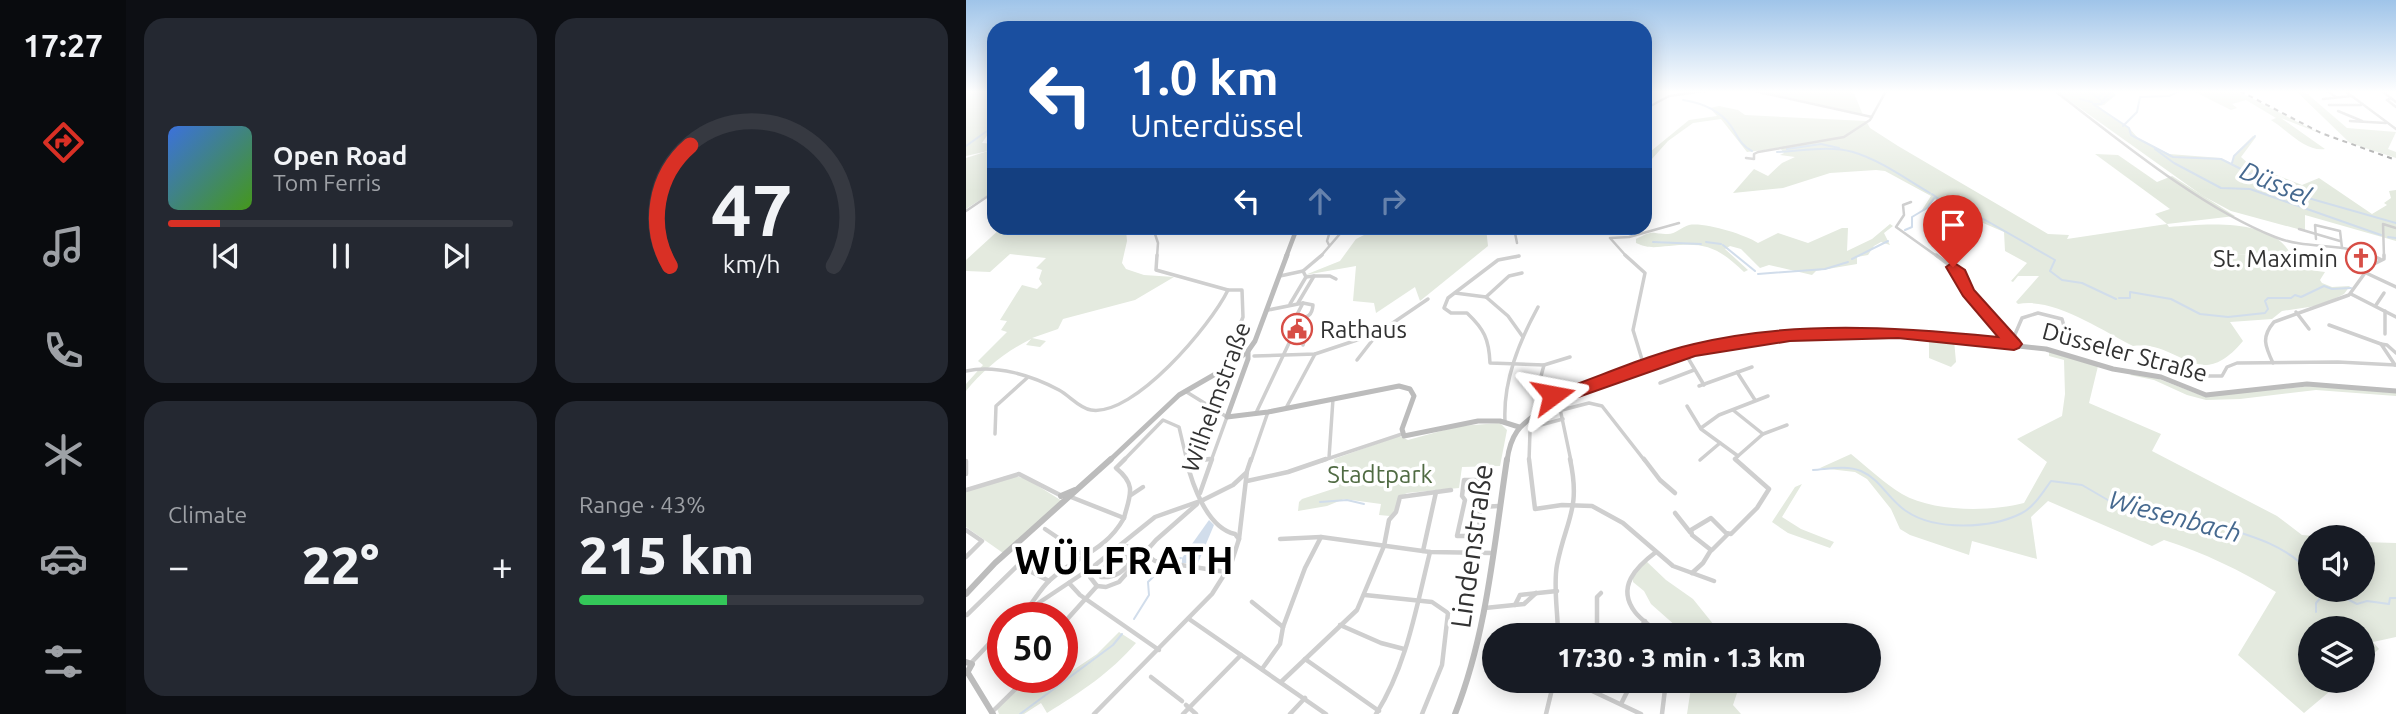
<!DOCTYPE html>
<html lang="en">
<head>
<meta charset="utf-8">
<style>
	body { margin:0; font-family:Ubuntu,sans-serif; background:#242831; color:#f1f3f6; height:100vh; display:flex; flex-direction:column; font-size:26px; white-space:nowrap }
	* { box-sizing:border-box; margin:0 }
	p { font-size:23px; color:#9ea1a6 }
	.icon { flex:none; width:38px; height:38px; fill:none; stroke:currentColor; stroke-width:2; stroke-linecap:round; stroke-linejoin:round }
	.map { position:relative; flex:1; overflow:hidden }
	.panel { display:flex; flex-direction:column; gap:18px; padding:18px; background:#0d0f14; width:840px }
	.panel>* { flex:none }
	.hud { position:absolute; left:21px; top:21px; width:665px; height:214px; border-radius:21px; box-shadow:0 4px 18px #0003; background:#1a4fa0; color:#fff; overflow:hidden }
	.controls { position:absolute; left:1332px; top:525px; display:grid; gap:14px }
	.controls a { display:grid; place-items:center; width:77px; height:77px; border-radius:50%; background:#171b24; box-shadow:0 4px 18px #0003; font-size:35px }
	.speed { position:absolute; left:21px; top:602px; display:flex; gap:14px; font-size:35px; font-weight:700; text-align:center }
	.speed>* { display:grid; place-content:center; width:91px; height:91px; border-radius:50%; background:#171b24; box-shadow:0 4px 18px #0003; line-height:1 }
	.speed .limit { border:10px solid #d22; background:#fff; color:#111 }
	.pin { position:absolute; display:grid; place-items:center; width:60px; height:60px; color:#fff; margin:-72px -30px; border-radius:50% 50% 50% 0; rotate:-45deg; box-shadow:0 0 7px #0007 }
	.pin .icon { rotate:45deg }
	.me { position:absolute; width:77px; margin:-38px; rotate:77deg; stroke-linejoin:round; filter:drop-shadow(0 0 5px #0008) }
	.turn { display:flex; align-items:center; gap:24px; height:147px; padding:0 28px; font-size:32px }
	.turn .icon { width:91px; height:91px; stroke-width:2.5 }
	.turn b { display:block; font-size:49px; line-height:60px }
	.lanes { display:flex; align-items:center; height:66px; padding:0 28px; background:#0003; justify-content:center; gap:35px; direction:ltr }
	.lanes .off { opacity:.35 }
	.big { font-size:52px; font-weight:800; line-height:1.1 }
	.panel .card { flex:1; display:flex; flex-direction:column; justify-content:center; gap:10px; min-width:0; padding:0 24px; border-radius:21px; background:#242831 }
	.panel .dial { align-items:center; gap:0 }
	.dial svg { height:182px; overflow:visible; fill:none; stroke:#363941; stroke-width:7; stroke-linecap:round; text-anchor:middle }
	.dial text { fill:#f1f3f6; stroke:none }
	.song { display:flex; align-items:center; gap:21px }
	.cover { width:84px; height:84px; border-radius:10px; background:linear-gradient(135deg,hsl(220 70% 55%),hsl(100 70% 35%)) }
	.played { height:7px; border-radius:4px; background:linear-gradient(90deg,#d93025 15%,#363941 15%) }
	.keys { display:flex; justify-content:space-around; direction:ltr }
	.heat { display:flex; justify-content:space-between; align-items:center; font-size:38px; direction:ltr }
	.charge { height:10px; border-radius:5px; background:linear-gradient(90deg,#34c759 43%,#363941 0) }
	.panel .tiles { flex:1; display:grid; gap:18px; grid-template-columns:repeat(2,1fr) }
	.trip { position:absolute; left:516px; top:623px; width:399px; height:70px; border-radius:35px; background:#171b24; box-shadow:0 4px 18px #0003; font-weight:800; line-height:70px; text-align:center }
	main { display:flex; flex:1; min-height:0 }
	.menu { display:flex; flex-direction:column; width:126px; justify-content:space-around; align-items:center; background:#090b0e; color:#9ea1a6 }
	.menu .icon { width:49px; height:49px }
	.menu .on { color:#d93025 }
	.menu b { font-size:32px; color:#f1f3f6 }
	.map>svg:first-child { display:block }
	.green { fill:#e4eadf }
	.water { fill:#d1ddeb }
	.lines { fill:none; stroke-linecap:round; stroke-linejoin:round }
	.stream { stroke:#d1ddeb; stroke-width:2 }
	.street-far2 { stroke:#cfcfcf; stroke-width:2.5 }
	.street-far1 { stroke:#cfcfcf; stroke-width:3.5 }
	.street { stroke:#cfcfcf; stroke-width:4.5 }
	.secondary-far2 { stroke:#bcbcbc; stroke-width:4.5 }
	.secondary-far1 { stroke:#bcbcbc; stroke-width:5 }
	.secondary { stroke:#bcbcbc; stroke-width:6 }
	.rail { stroke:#878787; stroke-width:2; stroke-dasharray:5 4.5; stroke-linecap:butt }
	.route { fill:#d93025; stroke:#8d1f18; stroke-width:2 }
	.labels { text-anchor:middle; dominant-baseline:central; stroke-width:7; stroke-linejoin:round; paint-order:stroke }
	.poi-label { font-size:24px; fill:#323232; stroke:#fff; text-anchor:end }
	.street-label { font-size:24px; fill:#323232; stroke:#fff }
	.park-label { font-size:24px; fill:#506b43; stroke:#fff }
	.water-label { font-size:26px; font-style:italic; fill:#46698f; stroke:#fff }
	.near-street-label { font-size:28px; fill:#323232; stroke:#fff }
	.near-district-label { font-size:38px; font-weight:bold; letter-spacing:2px; fill:#000; stroke:#fff }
</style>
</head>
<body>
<main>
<nav class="menu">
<b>17:27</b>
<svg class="icon on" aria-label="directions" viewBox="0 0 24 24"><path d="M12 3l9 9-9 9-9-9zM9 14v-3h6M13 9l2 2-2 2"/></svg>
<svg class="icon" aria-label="music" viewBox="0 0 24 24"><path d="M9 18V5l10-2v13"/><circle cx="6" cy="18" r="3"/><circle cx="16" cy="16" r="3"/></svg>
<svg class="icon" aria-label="phone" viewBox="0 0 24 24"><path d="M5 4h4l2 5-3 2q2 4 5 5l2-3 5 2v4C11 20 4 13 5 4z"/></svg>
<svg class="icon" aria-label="climate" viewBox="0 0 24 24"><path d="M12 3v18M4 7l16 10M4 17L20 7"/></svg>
<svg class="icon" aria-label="car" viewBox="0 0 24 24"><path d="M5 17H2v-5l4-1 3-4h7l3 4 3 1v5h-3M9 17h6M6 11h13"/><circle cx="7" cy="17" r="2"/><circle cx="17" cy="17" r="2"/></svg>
<svg class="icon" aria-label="filters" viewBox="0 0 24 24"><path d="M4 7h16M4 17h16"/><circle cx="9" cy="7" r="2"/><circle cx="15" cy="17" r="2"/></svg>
</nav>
<section class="panel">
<div class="tiles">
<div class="card">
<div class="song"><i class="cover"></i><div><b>Open Road</b><p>Tom Ferris</p></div></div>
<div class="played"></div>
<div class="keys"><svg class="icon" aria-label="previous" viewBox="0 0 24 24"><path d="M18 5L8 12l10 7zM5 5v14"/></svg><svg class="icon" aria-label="pause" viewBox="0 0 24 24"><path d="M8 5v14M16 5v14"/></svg><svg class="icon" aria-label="next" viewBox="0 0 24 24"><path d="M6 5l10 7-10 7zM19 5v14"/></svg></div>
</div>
<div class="card dial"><svg viewBox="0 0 100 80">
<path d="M14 69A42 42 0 1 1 86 69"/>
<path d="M14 69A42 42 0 0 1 23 16" stroke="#d93025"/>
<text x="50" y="56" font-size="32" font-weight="700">47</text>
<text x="50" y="72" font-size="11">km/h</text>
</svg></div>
<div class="card"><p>Climate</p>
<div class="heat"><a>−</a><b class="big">22°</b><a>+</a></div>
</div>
<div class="card"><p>Range · 43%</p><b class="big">215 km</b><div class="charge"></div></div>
</div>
</section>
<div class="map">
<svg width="1430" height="714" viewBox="0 0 1430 714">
	<rect width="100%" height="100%" fill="#fff"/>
	<!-- green -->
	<g class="green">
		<polygon points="0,91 28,91 28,131 22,134 16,143 28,144 28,191 0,209 0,158 22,151 0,156"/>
		<polygon points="790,91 887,91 897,115"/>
		<polygon points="1090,91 1147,91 1150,95 1138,105 1132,106 1163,128 1172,138 1203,154 1255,158 1265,163 1271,152 1287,136 1290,137 1275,157 1284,165 1336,185 1353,178 1406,214 1421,205 1418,203 1425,198 1423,191 1430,190 1430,241 1339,215 1339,231 1265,211 1237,196"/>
		<path d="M1227,91H1272L1353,133L1315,118L1359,149C1340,152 1321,130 1305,120L1310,118L1280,100L1266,104L1271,108L1265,110Z"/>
		<polygon points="1330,91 1338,91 1381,128 1430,132 1422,149 1430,152 1430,158 1384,143"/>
		<path d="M753,106L772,110L779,115L900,121L904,128L932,146L1082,234L1103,235L1101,239L1201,224L1203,227C1238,224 1307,217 1325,255L1259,254L1327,256L1336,269L1359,272L1354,280L1356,283L1366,287L1384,286L1378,294L1356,305L1316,311L1306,319L1264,322L1277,341C1232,395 1215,340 1167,346C1135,330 1088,297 1052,304L1050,302L1073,276H1052L1047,282L1045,281L1061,263L1039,251L1038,232L987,210L969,199L958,211L956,210L965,196L919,171L910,170L864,173L817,188L767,193L788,169L802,176L816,163L829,157L814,155L818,153L814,148L781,152L755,119L727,123L702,141L685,160H679V156L723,120L751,116L744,108Z"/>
		<polygon points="1129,154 1152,155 1191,182 1206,176 1269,216 1201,224 1189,214 1204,209"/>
		<path d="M924,224L927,226L918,233L924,245L915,242L908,246L902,255L891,257V264L850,271L846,275L803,265L794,268L775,249L764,246L759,249L782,270L778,272C752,247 739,242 703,246C690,247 683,249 670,243V239C689,229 685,234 702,234C709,234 716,227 723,225C738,222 778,234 792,243L812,233L842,243L876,228H882L881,251L906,239Z"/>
		<path d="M35,228H89L103,233H114L112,231L114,228L160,230L161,241L156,263L160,269L178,275L208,277L169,300L97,319L92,329L66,338L80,341L74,347L60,345L65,339C40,351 17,370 0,391V384L17,365L12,361L41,332L35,330L41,321L34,320L56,285L71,289L76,284L73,279L76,270L70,268L80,258L44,254L24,272L0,271V260Z"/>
		<polygon points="428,228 520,228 522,246 454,301 449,287 410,313 408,303 387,301 390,266 339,275 374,261 390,239 410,229"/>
		<polygon points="963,337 988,340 990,362 985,367 963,358"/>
		<path d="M1083,352L1132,366L1123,403L1195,434L1186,451L1311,516L1336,535L1362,537H1344V590H1396L1397,542L1430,543V637L1407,642L1413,649L1397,663L1396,628H1344V681H1376L1338,713L1272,655L1310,592C1274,570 1238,553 1198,540L1186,546L1082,501L1065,517L1071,559L1006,541L1003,555L944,535L934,529L925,509L901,479L889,472L854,468L885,454C901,467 918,483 936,494C967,512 1024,512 1058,503L1081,462L1051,439L1096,416L1099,394L1098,360L1083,356Z"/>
		<polygon points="1167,373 1188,377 1237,396 1347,386 1430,393 1430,396 1350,390 1274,399 1240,400 1221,395 1188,380 1164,375"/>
		<polygon points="534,423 541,430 534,466 496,467 493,488 441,493 433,497 429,512 424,516 413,515 415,504 378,499 361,506 332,511 333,502 336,499 373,487 368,459 433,436 442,440 493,426"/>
		<polygon points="49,476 61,479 96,501 37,553 0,527 0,491"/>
		<polygon points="836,484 816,517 835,529 868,542 864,548 822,533 806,522 829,487"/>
		<polygon points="679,560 700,580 727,599 756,635 720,635 685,604 678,591 667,582 667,577"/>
		<path d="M153,632L170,643C144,673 115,692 81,713L75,703L58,714H33L31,709L65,678L77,687L85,685L131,654Z"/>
		<polygon points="726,681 775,681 767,705 775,714 721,714"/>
	</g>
	<!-- water -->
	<polygon class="water" points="243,520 248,525 232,563 216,563 216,558"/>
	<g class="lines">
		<!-- stream -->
		<g class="stream">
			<polyline points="1123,91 1136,101 1135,104 1127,104 1163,128 1165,135 1207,157 1255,159 1321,192 1430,223"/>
			<polyline points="1133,97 1140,91"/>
			<polyline points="1114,99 1126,102"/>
			<path d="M717,100C736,103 754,110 765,126C772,136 774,145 786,151"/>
			<polyline points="1137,100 1144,93"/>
			<polyline points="1135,104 1148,95"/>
			<polyline points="1157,126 1171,112 1174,97 1203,96 1214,91"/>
			<polyline points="0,146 28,126"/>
			<polyline points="821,149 855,144 873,148"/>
			<polyline points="1189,149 1208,163 1255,188 1284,189 1415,235"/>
			<path d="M811,152C835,151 864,145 887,152C914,160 940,179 964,193"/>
			<polyline points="1266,163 1268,156 1289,136"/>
			<polyline points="966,194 974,200 1000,209 1089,260 1084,271 1096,280 1116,283 1150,299"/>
			<polyline points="939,230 946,227 946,217 961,208 968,198"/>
			<polyline points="1422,237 1430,238"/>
			<polyline points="687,242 735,244"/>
			<polyline points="740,242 755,244"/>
			<polyline points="757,245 789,271"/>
			<polyline points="886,259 922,241"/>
			<polyline points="792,274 859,269 882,262"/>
			<polyline points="1153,298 1164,298 1164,292 1205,299 1234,314 1262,317 1299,313 1302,309 1299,301 1302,298 1325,298 1329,295 1335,297 1358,286 1366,289 1385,288"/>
			<path d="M847,470C863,469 880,465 895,471C914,479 923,500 940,511C969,531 1025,529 1056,513C1068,507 1077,492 1085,481L1116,485L1147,503L1192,512L1196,509L1212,517H1224C1264,531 1317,539 1344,573"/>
			<polyline points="354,502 381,500 398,504"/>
			<polyline points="203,561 215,558"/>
			<polyline points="1363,590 1391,604 1401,601 1423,604 1424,598 1430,598"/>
			<polyline points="1350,612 1350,603 1361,590"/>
			<polyline points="168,619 183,595 182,582 198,566"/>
			<polyline points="54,714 147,645 156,634"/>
		</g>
		<!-- street-far2 -->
		<g class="street-far2">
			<polyline points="788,91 906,117"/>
			<path d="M1089,91C1153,140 1235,208 1309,237C1341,250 1377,242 1409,257"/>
			<polyline points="1361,91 1370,97"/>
			<polyline points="1379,91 1430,129"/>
			<polyline points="1416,91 1430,102"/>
			<polyline points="1425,98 1421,100 1430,107"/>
			<polyline points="1357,99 1385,96"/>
			<polyline points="1363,105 1395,105"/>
			<polyline points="679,109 703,96 738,91"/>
			<polyline points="1372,111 1396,121"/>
			<polyline points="1384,121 1420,123"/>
			<polyline points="780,158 788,159 788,154 792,152 878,137 904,120 920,91"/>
			<polyline points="945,202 937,205 938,215 930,227 972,257"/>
			<polyline points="0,211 28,192"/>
			<polyline points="94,228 106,232 167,228"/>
			<polyline points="187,228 192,243 191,257"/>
			<polyline points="548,228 551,243"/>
			<polyline points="1333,229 1374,241"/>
			<polyline points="1350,239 1349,225 1374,231 1376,248"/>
			<polyline points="363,245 361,241 365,228"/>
			<polyline points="354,257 379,228"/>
			<polyline points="550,257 553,256"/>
			<polyline points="661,257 644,238 663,237 713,223"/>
			<polyline points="1418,257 1417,224 1430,228"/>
		</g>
		<!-- street-far1 -->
		<g class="street-far1">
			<polyline points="191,255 190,270 262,290 276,290 277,317 262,355 269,363"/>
			<polyline points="659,255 679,273 667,330 678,366"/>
			<polyline points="970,255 994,273 1002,293 1046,340"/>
			<polyline points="1405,255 1414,259"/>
			<path d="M553,256L532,260L482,298L478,308L485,313H501C518,329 523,339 524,363L578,365L574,380L587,395"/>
			<polyline points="1398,272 1430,287"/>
			<polyline points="556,273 543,276 520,297 542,316 557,337"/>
			<polyline points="314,276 337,271 356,255"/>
			<polyline points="348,276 364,276 370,279"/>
			<polyline points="489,293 520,297"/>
			<polyline points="1385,294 1430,317"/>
			<polyline points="332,303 348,276 340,277 337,271"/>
			<polyline points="324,304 340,277"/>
			<polyline points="1410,305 1418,293"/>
			<polyline points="1419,311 1419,334"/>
			<polyline points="1330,312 1343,329"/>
			<path d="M330,319C341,317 346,317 347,305L337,303"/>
			<polyline points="1363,325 1415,344"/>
			<polyline points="1047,339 1056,318 1072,313 1096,319 1101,337 1158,354"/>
			<polyline points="324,340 339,339 337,345"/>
			<polyline points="719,353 738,385"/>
			<polyline points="288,356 349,354 412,333"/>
			<polyline points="391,360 412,333 462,299"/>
			<path d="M1307,363C1299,346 1295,337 1308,322L1383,295L1404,266L1418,259V255"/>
			<polyline points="578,365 604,357"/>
			<polyline points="1429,365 1415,344 1421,345 1430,353"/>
			<path d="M0,371C30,364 67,376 93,390C104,396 113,408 125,410C168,417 245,325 262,290"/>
			<polyline points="771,372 789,400"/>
			<polyline points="1242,376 1256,376 1261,367 1271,363 1372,362 1430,365"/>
			<polyline points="694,383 728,370"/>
			<polyline points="733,386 786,367"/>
			<polyline points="219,391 261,417 245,461"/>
			<polyline points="592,399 605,461"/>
			<polyline points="721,406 735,429 772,456 769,459 771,461"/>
			<polyline points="320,408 349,354"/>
			<polyline points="596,410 623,403 636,406 679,461"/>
			<polyline points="767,410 797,434"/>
			<polyline points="290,413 324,341 325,326 337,303 302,310"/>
			<path d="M539,421C537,381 553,342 572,307"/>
			<polyline points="735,428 753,415 802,396"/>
			<polyline points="29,434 30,406 61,378"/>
			<polyline points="772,456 797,434 821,425"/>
			<polyline points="363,458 367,399"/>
			<polyline points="734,460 754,443"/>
			<polyline points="157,461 197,420 213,427 221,461"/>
			<polyline points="223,461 246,459"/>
			<polyline points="285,461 302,412"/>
			<polyline points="355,461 436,434"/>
			<polyline points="563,461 564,431 567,427 597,419"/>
		</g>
		<!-- street -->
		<g class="street">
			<path d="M220,459C226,484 241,528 269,534L273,539"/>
			<polyline points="563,459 569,509 596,505 626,506 657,523 707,566 748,581"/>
			<polyline points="678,459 694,480 709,493"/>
			<polyline points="0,461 0,474"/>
			<polyline points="222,461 244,459"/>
			<polygon points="498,480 520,480 514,507 513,536 491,536 499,500 496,496"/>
			<polyline points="281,481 322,472 360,459"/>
			<polyline points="0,490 53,474 94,495"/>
			<polyline points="234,493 246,459"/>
			<polyline points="165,495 177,487"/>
			<polyline points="237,500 267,485 280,473"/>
			<polyline points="514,507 533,506"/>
			<polyline points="709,513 724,532"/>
			<path d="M158,518C164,495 171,485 150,468L159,459"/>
			<polyline points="79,529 119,556"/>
			<polyline points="0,530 16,541 0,557"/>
			<polyline points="314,539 355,537 464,552 526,553"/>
			<polyline points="156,545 175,551 189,561 260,572"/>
			<polyline points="746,550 762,534"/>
			<polyline points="457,551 470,492"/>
			<path d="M690,552C670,567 650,587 669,612C676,621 686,626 693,635"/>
			<path d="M153,555L166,559C159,571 150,578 135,577L140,565Z"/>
			<polyline points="726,573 737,563 745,550 726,535 725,530 745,518 760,533 765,534 791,508 803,489 769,459"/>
			<polyline points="124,577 131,586"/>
			<polyline points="103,583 114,595 193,650"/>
			<polyline points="131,586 140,587 153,582 190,540 231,504"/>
			<polyline points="399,595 466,602 482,613 476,665 456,714"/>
			<polyline points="286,602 317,627"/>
			<polyline points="549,605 554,595 591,591"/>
			<polyline points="519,608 558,604 570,593"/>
			<polyline points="62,610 128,566 189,517 237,500"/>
			<polyline points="1,615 52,565 83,581"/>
			<path d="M53,618C65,607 72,591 84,580C110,556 139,552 158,518L105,497"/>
			<polyline points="223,619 360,714"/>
			<polyline points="96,625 131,586"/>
			<polyline points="374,625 415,643 438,649"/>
			<path d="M592,635C592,613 587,586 591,565C600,519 615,510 604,459"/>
			<polyline points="631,635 631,597 635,593"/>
			<polyline points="670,635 679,621"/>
			<polyline points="24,643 37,654"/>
			<polyline points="339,659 413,711"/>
			<polyline points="5,663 37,629"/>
			<polyline points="296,669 314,644 317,627 339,568 355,537"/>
			<polyline points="185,677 216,701"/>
			<polyline points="605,681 675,714"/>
			<polyline points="315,682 391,610 418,546 423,520 430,512 434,497 485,490"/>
			<polyline points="655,704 661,692 661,681"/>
			<polyline points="220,705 230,714"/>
			<polyline points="26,712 62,677"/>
			<polyline points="128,714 246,594 265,564 273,539 281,471 285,459"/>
			<polyline points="217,714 275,655"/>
			<polyline points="324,714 339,698"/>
			<path d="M410,714C441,665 450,608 464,552"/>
			<polyline points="580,714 588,681"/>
			<polyline points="696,714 700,681"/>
		</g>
		<!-- secondary-far2 -->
		<polyline class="secondary-far2" points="320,257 331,228"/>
		<!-- secondary-far1 -->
		<g class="secondary-far1">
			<polyline points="321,255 289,341 282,351 282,359 261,417 302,412 433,386 444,389 448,396 436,429 438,436 512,421 534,421 553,427"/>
			<polyline points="143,461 213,395 265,365 282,351"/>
			<path d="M541,461C547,415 572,423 589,394H601L705,357L750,345L843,333H932L1080,349L1147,369L1195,377L1240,395L1341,384L1430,391"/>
		</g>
		<!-- secondary -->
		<g class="secondary">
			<polyline points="95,496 109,490"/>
			<polyline points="0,594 29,563 145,459"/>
			<polyline points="0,662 6,664 1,673"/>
			<polyline points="2,673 27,714"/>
			<path d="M489,714C521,633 528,545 541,459"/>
		</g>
		<!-- rail -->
		<polyline class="rail" points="1274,91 1355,133 1430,160"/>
	</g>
	<!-- sky -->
	<linearGradient id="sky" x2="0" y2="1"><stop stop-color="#9fc4e9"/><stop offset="0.48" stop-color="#fff"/><stop offset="1" stop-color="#fff" stop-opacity="0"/></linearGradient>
	<rect width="1430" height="191" fill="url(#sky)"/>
	<!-- route -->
	<path class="route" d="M987,262L999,270L1008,290L1053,340L1056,344L1053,348L1048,350L932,338L824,341L729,356L601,401L581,400L578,395L581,391L600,388C642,373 685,354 728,344C828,320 931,327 1032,337L997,296L980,267Z"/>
	<!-- icons -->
	<defs>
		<g id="church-ring" transform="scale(1.575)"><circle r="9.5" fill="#fff" stroke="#d74e46" stroke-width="1.5"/><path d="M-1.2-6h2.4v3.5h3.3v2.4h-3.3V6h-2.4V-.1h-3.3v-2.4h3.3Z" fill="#d74e46"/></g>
		<g id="civic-ring" transform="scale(1.575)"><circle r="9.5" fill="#fff" stroke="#d74e46" stroke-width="1.5"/><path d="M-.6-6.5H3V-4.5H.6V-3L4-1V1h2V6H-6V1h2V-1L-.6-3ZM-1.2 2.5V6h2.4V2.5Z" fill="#d74e46"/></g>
	</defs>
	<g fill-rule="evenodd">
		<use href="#church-ring" x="1395" y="258"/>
		<use href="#civic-ring" x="331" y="329"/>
	</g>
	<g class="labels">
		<!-- poi labels -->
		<g class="poi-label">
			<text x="1372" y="258">St. Maximin</text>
			<text x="354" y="329" text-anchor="start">Rathaus</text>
		</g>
		<!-- street labels -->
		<g class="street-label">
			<text transform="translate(1159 352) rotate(15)">Düsseler Straße</text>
			<text transform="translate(250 397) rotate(-70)">Wilhelmstraße</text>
		</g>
		<!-- park labels -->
		<g class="park-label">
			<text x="414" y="474">Stadtpark</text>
		</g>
		<!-- water labels -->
		<g class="water-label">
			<text transform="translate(1310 183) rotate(23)">Düssel</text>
			<text transform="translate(1209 516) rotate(15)">Wiesenbach</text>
		</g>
		<!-- near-street labels -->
		<g class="near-street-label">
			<text transform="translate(505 546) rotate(-82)">Lindenstraße</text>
		</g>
		<!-- near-district labels -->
		<g class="near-district-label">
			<text x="159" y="560">WÜLFRATH</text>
		</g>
	</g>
</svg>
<div class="controls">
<a><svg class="icon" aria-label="sound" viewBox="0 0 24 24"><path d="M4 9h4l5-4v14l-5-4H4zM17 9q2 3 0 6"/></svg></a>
<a><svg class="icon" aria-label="layers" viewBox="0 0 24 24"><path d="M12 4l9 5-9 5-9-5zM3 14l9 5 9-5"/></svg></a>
</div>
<div class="speed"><div class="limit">50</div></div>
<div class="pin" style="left:987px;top:267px;background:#d93025"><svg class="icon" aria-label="arrive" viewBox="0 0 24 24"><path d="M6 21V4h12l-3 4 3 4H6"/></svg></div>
<svg class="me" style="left:587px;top:395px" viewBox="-20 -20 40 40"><path d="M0-17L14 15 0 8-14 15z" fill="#d93025" stroke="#fff" stroke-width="4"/></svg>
<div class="trip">17:30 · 3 min · 1.3 km</div>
<div class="hud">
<div class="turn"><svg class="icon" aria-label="left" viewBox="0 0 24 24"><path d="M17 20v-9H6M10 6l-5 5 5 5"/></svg><div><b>1.0 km</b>Unterdüssel</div></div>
<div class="lanes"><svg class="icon" aria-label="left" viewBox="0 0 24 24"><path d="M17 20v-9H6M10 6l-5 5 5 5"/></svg><svg class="icon off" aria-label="ahead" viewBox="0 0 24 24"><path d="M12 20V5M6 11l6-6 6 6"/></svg><svg class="icon off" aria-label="right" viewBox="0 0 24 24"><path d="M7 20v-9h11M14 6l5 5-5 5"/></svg></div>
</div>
</div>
</main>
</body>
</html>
